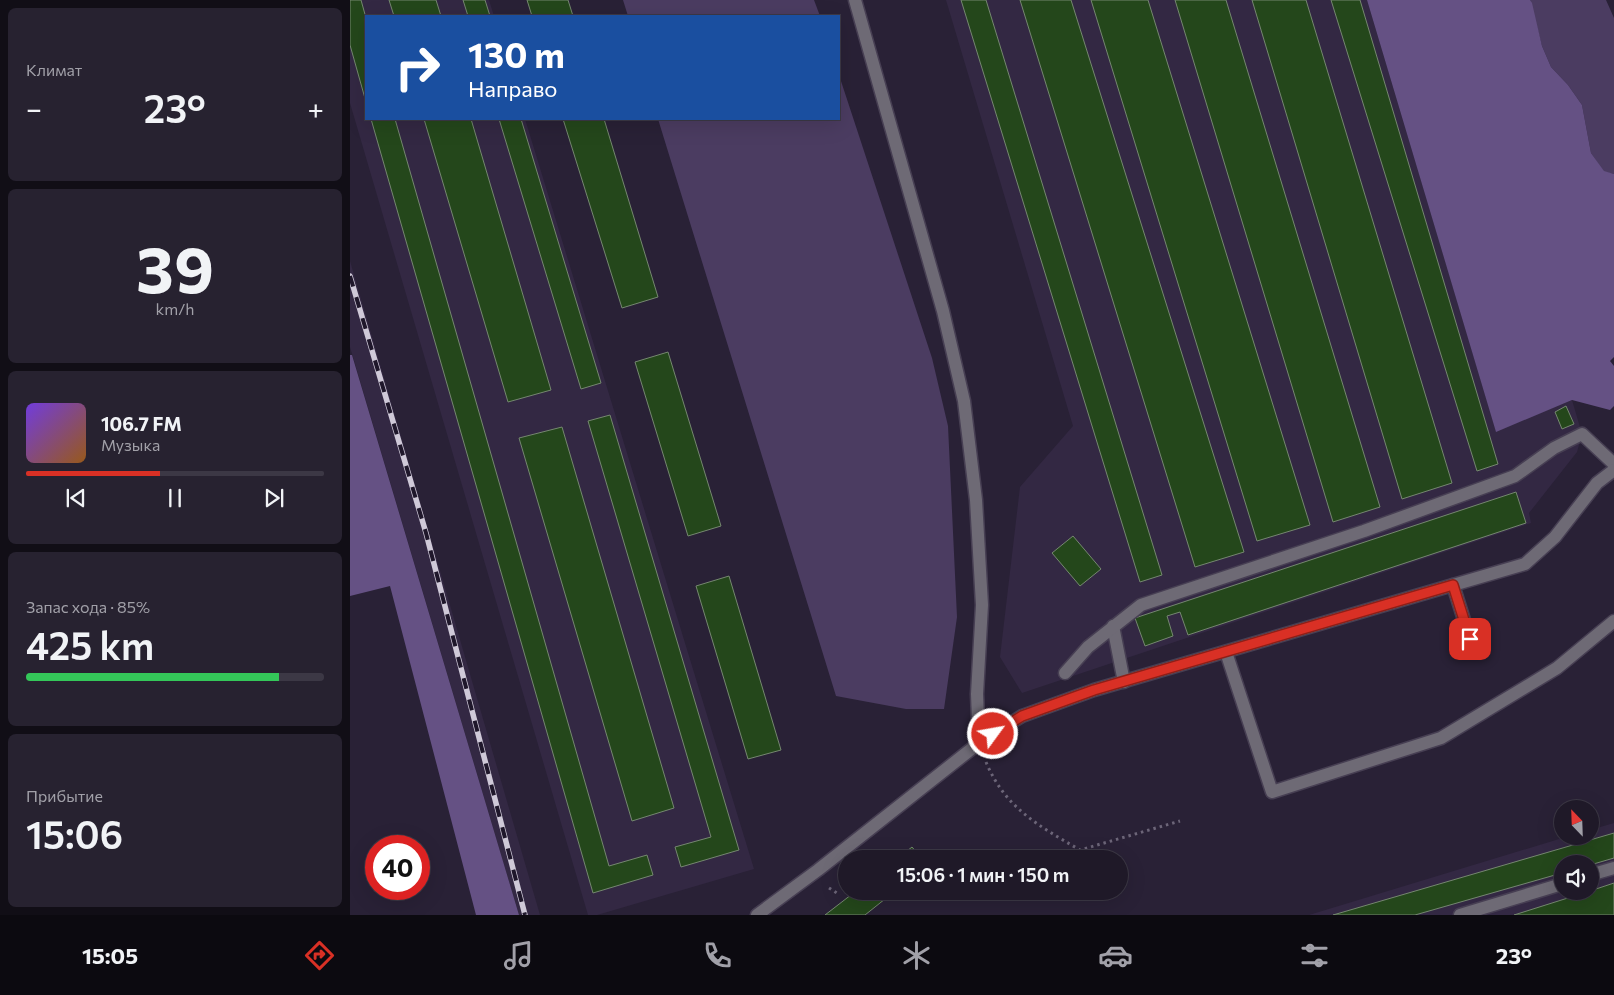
<!DOCTYPE html>
<html lang="ru">
<head>
<meta charset="utf-8">
<style>
	body { margin:0; font-family:Commissioner,sans-serif; background:#272230; color:#f1f3f6; height:100vh; display:flex; flex-direction:column; font-size:19px; white-space:nowrap }
	* { box-sizing:border-box; margin:0 }
	p { font-size:16px; color:#a1a0a8 }
	.icon { flex:none; width:28px; height:28px; fill:none; stroke:currentColor; stroke-width:2; stroke-linecap:round; stroke-linejoin:round }
	.map { position:relative; flex:1; overflow:hidden }
	.side { display:flex; flex-direction:column; gap:8px; padding:8px; background:#110e16; width:350px }
	.side>* { flex:none }
	.top-card { position:absolute; left:15px; top:15px; width:475px; height:105px; border-radius:0px; box-shadow:0 5px 20px #0002,0 0 0 1px #3c3845; background:#1a4fa0; color:#fff; overflow:hidden }
	.needle { width:32px; rotate:337deg }
	.tools { position:absolute; left:1204px; top:800px; display:grid; gap:10px }
	.tools a { display:grid; place-items:center; width:45px; height:45px; border-radius:50%; background:#1f1928; box-shadow:0 5px 20px #0002,0 0 0 1px #3c3845; font-size:25px }
	.speed { position:absolute; left:15px; top:835px; display:flex; gap:10px; font-size:25px; font-weight:700; text-align:center }
	.speed>* { display:grid; place-content:center; width:65px; height:65px; border-radius:50%; background:#1f1928; box-shadow:0 5px 20px #0002,0 0 0 1px #3c3845; line-height:1 }
	.speed .limit { border:8px solid #d22; background:#fff; color:#111 }
	.pin { position:absolute; display:grid; place-items:center; width:42px; height:42px; color:#fff; margin:-21px; border-radius:10px; box-shadow:0 2px 8px #0006 }
	.me { position:absolute; width:55px; margin:-28px; rotate:58deg; stroke-linejoin:round; filter:drop-shadow(0 0 4px #0008) }
	.turn { display:flex; align-items:center; gap:18px; height:105px; padding:0 20px; font-size:22px }
	.turn .icon { width:65px; height:65px; stroke-width:2.5 }
	.turn b { display:block; font-size:35px; line-height:42px }
	.big { font-size:38px; font-weight:600; line-height:1.1 }
	.side .widget { flex:1; display:flex; flex-direction:column; justify-content:center; gap:8px; min-width:0; padding:0 18px; border-radius:8px; background:#272230 }
	.side .dial { align-items:center; gap:0 }
	.dial b { font-size:65px; line-height:1 }
	.song { display:flex; align-items:center; gap:15px }
	.cover { width:60px; height:60px; border-radius:8px; background:linear-gradient(135deg,hsl(260 70% 55%),hsl(30 70% 35%)) }
	.played { height:5px; border-radius:2px; background:linear-gradient(90deg,#d93025 45%,#3c3845 45%) }
	.keys { display:flex; justify-content:space-around; direction:ltr }
	.heat { display:flex; justify-content:space-between; align-items:center; font-size:28px; direction:ltr }
	.charge { height:8px; border-radius:4px; background:linear-gradient(90deg,#34c759 85%,#3c3845 0) }
	.trip { position:absolute; left:488px; top:850px; width:290px; height:50px; border-radius:25px; background:#1f1928; box-shadow:0 5px 20px #0002,0 0 0 1px #3c3845; font-weight:600; line-height:50px; text-align:center }
	.tabs { display:flex; height:80px; justify-content:space-around; align-items:center; background:#0c0a10; color:#a1a0a8 }
	.tabs .icon { width:35px; height:35px }
	.tabs .current { color:#d93025 }
	.tabs b { font-size:22px; color:#f1f3f6 }
	main { display:flex; flex:1; min-height:0 }
	.map>svg:first-child { display:block }
	.built { fill:#332843; fill-rule:evenodd }
	.green { fill:#4b3c61 }
	.forest { fill:#655184 }
	.building { fill:#24471b; stroke:#758770 }
	.lines { fill:none; stroke-linecap:round; stroke-linejoin:round }
	.minor-casing { stroke:#473f53; stroke-width:15 }
	.path { stroke:#6c6578; stroke-width:3; stroke-dasharray:2.5 4; stroke-linecap:butt }
	.minor { stroke:#6e6a75; stroke-width:12 }
	.rail-casing { stroke:#cfc9d8; stroke-width:5.5 }
	.rail { stroke:#1f172b; stroke-width:4; stroke-dasharray:11; stroke-linecap:butt }
	.route-casing { stroke:#8d1f18; stroke-width:12 }
	.route { stroke:#d93025; stroke-width:9 }
</style>
</head>
<body>
<main>
<section class="side">
<div class="widget"><p>Климат</p>
<div class="heat"><a>−</a><b class="big">23°</b><a>+</a></div>
</div>
<div class="widget dial"><b>39</b><p>km/h</p></div>
<div class="widget">
<div class="song"><i class="cover"></i><div><b>106.7 FM</b><p>Музыка</p></div></div>
<div class="played"></div>
<div class="keys"><svg class="icon" aria-label="previous" viewBox="0 0 24 24"><path d="M18 5L8 12l10 7zM5 5v14"/></svg><svg class="icon" aria-label="pause" viewBox="0 0 24 24"><path d="M8 5v14M16 5v14"/></svg><svg class="icon" aria-label="next" viewBox="0 0 24 24"><path d="M6 5l10 7-10 7zM19 5v14"/></svg></div>
</div>
<div class="widget"><p>Запас хода · 85%</p><b class="big">425 km</b><div class="charge"></div></div>
<div class="widget"><p>Прибытие</p><b class="big">15:06</b></div>
</section>
<div class="map">
<svg width="1264" height="915" viewBox="0 0 1264 915">
	<rect width="100%" height="100%" fill="#292136"/>
	<!-- built -->
	<g class="built">
		<polygon points="0,0 139,0 144,16 16,16 16,119 175,119 404,869 247,915 238,915 0,103"/>
		<polygon points="596,0 1017,0 1146,431 1222,400 1232,434 1227,452 1179,513 1181,523 672,693 650,657 670,487 723,426"/>
		<polygon points="0,261 190,915 169,915 0,347"/>
		<path d="M1264,823V915H959L1219,836H1240V830ZM1212,864H1240V891H1212Z"/>
	</g>
	<!-- green -->
	<g class="green">
		<polygon points="273,0 464,0 470,16 278,16"/>
		<polygon points="1180,0 1256,0 1264,18 1264,174 1254,172 1241,153 1232,105 1218,85 1201,67 1192,46"/>
		<polygon points="489,75 582,358 598,426 607,617 594,709 556,709 486,696 308,119 489,119"/>
	</g>
	<!-- forest -->
	<g class="forest">
		<polygon points="1017,0 1180,0 1182,3 1192,46 1201,67 1218,85 1232,105 1241,153 1254,171 1264,174 1264,357 1260,361 1264,366 1264,406 1260,410 1222,400 1146,432"/>
		<polygon points="0,355 2,355 169,915 126,915 40,586 0,596"/>
	</g>
	<!-- building -->
	<g class="building">
		<polygon points="0,0 11,0 16,18 16,102 0,45"/>
		<polygon points="39,0 86,0 91,16 44,16"/>
		<polygon points="113,0 135,0 140,16 118,16"/>
		<polygon points="177,0 218,0 223,16 182,16"/>
		<polygon points="611,0 636,0 812,575 790,582"/>
		<polygon points="670,0 721,0 894,552 845,567"/>
		<polygon points="741,0 798,0 960,525 907,541"/>
		<polygon points="825,0 876,0 1030,507 983,522"/>
		<polygon points="902,0 956,0 1102,483 1052,499"/>
		<polygon points="981,0 1010,0 1148,464 1127,471"/>
		<polygon points="21,119 45,119 259,866 297,855 303,875 243,893"/>
		<polygon points="74,119 121,119 201,390 158,402"/>
		<polygon points="149,119 171,119 251,383 231,389"/>
		<polygon points="213,119 254,119 308,297 272,308"/>
		<polygon points="318,352 371,526 338,536 285,362"/>
		<polygon points="1216,406 1224,424 1212,429 1205,412"/>
		<polygon points="260,415 389,850 331,867 325,847 361,837 238,421"/>
		<polygon points="212,427 324,808 282,821 169,438"/>
		<polygon points="1166,492 1176,523 838,635 830,612 817,616 823,636 795,646 785,618"/>
		<polygon points="723,536 751,569 730,586 702,553"/>
		<polygon points="379,576 431,750 398,759 346,586"/>
		<polygon points="1264,833 1264,858 1240,865 1212,864 1212,873 1065,915 983,915"/>
		<polygon points="562,847 572,859 547,859"/>
		<polygon points="1264,883 1264,915 1164,915 1240,891"/>
		<polygon points="506,891 545,891 515,915 475,915"/>
	</g>
	<g class="lines">
		<!-- minor casing -->
		<g class="minor-casing">
			<g id="minor">
				<polyline points="505,0 593,311 614,401 626,500 632,605 627,694 629,743"/>
				<polyline points="1103,585 1120,639"/>
				<polyline points="763,626 774,682"/>
				<polyline points="876,652 922,792 1091,738 1207,668 1264,621"/>
				<polyline points="715,673 738,647 791,605 1014,531 1165,476 1204,448 1232,434 1264,464"/>
				<polyline points="1240,875 1264,868"/>
				<polyline points="407,915 468,870 629,743 672,716 744,690 1175,564 1205,537 1247,483 1264,470"/>
				<polyline points="1110,915 1212,884"/>
			</g>
		</g>
		<!-- path -->
		<g class="path">
			<path d="M636,762C655,808 689,826 730,850L830,821"/>
			<polyline points="479,888 490,895"/>
		</g>
		<!-- minor -->
		<use href="#minor" class="minor"/>
		<!-- rail casing -->
		<g class="rail-casing">
			<polyline id="rail" points="0,276 76,533 175,915"/>
		</g>
		<!-- rail -->
		<use href="#rail" class="rail"/>
	</g>
	<g class="lines">
		<!-- route casing -->
		<g class="route-casing">
			<polyline id="route" points="643,734 672,716 744,690 1103,585 1120,639"/>
		</g>
		<!-- route -->
		<use href="#route" class="route"/>
	</g>
</svg>
<div class="tools">
<a><svg class="needle" viewBox="-14 -14 28 28"><path d="M0-13l5 13h-10z" fill="#e53935"/><path d="M0 13l5-13h-10z" fill="#a1a0a8"/></svg></a>
<a><svg class="icon" aria-label="sound" viewBox="0 0 24 24"><path d="M4 9h4l5-4v14l-5-4H4zM17 9q2 3 0 6"/></svg></a>
</div>
<div class="speed"><div class="limit">40</div></div>
<div class="pin" style="left:1120px;top:639px;background:#d93025"><svg class="icon" aria-label="arrive" viewBox="0 0 24 24"><path d="M6 21V4h12l-3 4 3 4H6"/></svg></div>
<svg class="me" style="left:643px;top:734px" viewBox="-20 -20 40 40"><circle r="17" fill="#d93025" stroke="#fff" stroke-width="3"/><path d="M0-11L8 9 0 5-8 9z" fill="#fff"/></svg>
<div class="trip">15:06 · 1 мин · 150 m</div>
<div class="top-card">
<div class="turn"><svg class="icon" aria-label="right" viewBox="0 0 24 24"><path d="M7 20v-9h11M14 6l5 5-5 5"/></svg><div><b>130 m</b>Направо</div></div>
</div>
</div>
</main>
<nav class="tabs">
<b>15:05</b>
<svg class="icon current" aria-label="directions" viewBox="0 0 24 24"><path d="M12 3l9 9-9 9-9-9zM9 14v-3h6M13 9l2 2-2 2"/></svg>
<svg class="icon" aria-label="music" viewBox="0 0 24 24"><path d="M9 18V5l10-2v13"/><circle cx="6" cy="18" r="3"/><circle cx="16" cy="16" r="3"/></svg>
<svg class="icon" aria-label="phone" viewBox="0 0 24 24"><path d="M5 4h4l2 5-3 2q2 4 5 5l2-3 5 2v4C11 20 4 13 5 4z"/></svg>
<svg class="icon" aria-label="climate" viewBox="0 0 24 24"><path d="M12 3v18M4 7l16 10M4 17L20 7"/></svg>
<svg class="icon" aria-label="car" viewBox="0 0 24 24"><path d="M5 17H2v-5l4-1 3-4h7l3 4 3 1v5h-3M9 17h6M6 11h13"/><circle cx="7" cy="17" r="2"/><circle cx="17" cy="17" r="2"/></svg>
<svg class="icon" aria-label="filters" viewBox="0 0 24 24"><path d="M4 7h16M4 17h16"/><circle cx="9" cy="7" r="2"/><circle cx="15" cy="17" r="2"/></svg>
<b>23°</b>
</nav>
</body>
</html>
